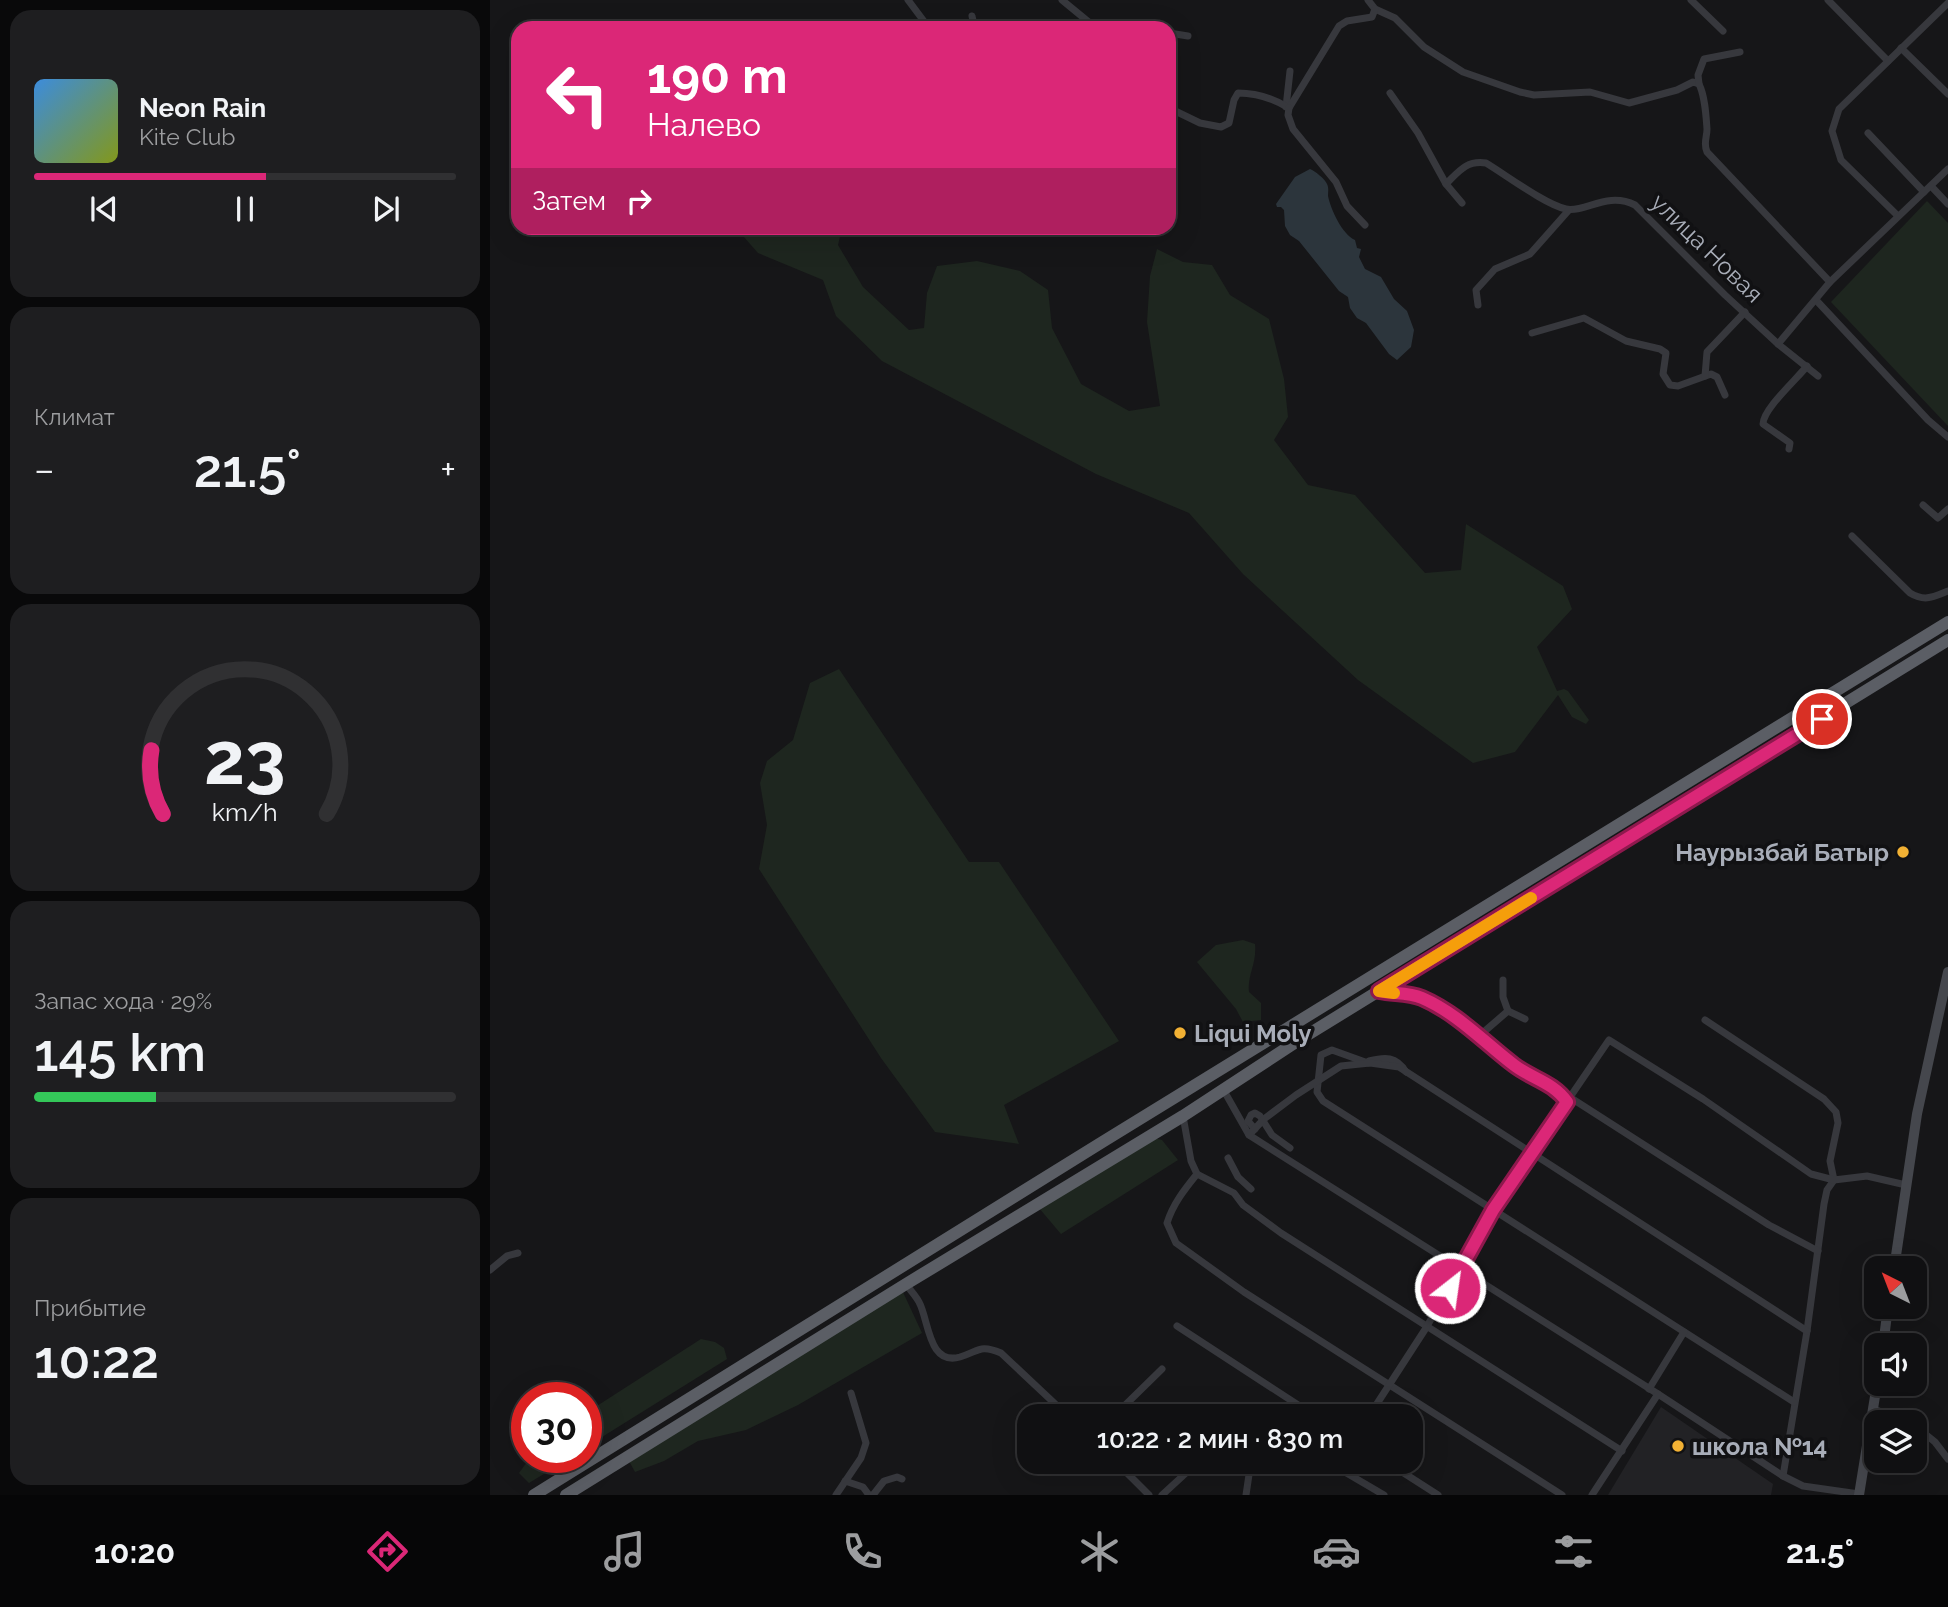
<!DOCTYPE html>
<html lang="ru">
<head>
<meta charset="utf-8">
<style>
	body { margin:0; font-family:Raleway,sans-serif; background:#1e1e20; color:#f1f3f6; height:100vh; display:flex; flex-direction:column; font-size:26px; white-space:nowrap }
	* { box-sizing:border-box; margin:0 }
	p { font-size:23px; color:#9c9d9f }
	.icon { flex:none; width:38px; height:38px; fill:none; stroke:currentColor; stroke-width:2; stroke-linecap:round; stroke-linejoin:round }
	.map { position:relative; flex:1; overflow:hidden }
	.sheet { display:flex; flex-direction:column; gap:10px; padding:10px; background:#09090a; width:490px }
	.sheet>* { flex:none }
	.hud { position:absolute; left:21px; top:21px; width:665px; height:214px; border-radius:21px; box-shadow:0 7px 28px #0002,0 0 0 2px #303032; background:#db2777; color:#fff; overflow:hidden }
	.needle { width:46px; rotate:318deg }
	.tools { position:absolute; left:1374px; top:1256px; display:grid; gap:14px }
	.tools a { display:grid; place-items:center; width:63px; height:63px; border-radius:14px; background:#101012; box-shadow:0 7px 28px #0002,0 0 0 2px #303032; font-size:35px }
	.speed { position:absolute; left:21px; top:1382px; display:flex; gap:14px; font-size:35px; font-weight:700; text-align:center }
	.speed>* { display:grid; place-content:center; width:91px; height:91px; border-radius:50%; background:#101012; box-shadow:0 7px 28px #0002,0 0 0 2px #303032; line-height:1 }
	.speed .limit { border:10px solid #d22; background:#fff; color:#111 }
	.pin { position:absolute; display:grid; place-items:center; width:60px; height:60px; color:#fff; margin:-30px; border:4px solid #fff; border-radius:50%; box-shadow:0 2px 7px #0007 }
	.me { position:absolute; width:77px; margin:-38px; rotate:30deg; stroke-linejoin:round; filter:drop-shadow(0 0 5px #0008) }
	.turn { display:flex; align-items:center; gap:24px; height:147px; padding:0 21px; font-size:32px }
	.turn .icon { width:91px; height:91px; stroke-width:2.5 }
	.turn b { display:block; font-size:49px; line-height:60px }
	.then { display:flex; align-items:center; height:66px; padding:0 21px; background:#0003; gap:14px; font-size:26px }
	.big { font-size:52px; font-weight:600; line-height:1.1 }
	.sheet .tile { flex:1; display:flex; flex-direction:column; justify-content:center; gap:10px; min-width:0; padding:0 24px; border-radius:21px; background:#1e1e20 }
	.sheet .dial { align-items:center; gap:0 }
	.dial svg { height:182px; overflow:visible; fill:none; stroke:#303032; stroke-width:7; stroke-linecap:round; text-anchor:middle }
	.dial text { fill:#f1f3f6; stroke:none }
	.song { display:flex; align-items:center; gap:21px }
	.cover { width:84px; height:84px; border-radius:10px; background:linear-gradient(135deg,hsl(210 70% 55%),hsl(70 70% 35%)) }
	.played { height:7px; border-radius:4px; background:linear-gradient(90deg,#db2777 55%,#303032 55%) }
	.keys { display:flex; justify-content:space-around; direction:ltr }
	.heat { display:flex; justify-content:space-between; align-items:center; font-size:38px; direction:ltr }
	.charge { height:10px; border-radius:5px; background:linear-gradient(90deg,#34c759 29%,#303032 0) }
	.trip { position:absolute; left:527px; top:1404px; width:406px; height:70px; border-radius:21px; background:#101012; box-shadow:0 7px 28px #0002,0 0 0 2px #303032; font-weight:600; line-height:70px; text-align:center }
	.tabs { display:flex; height:112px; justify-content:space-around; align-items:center; background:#060607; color:#9c9d9f }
	.tabs .icon { width:49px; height:49px }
	.tabs .selected { color:#db2777 }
	.tabs b { font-size:32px; color:#f1f3f6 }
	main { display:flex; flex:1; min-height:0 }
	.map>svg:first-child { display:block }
	.built { fill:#222225 }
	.green { fill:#1e261f }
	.water { fill:#2c353c }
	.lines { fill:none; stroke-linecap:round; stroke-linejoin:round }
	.minor { stroke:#37383d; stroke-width:7 }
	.secondary { stroke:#45474d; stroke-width:10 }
	.trunk { stroke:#5b5e65; stroke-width:12 }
	.route-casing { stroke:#8e194d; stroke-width:18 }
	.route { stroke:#db2777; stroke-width:12 }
	.slow { stroke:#f59e0b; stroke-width:12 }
	.poi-dot { fill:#f2b134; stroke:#111113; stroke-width:2.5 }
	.labels { text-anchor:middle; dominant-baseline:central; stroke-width:7; stroke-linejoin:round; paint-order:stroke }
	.street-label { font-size:24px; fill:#a8adb8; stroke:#111113 }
	.poi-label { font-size:24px; font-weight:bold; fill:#a8adb8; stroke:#111113; text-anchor:start }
</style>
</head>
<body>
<main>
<section class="sheet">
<div class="tile">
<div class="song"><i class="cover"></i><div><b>Neon Rain</b><p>Kite Club</p></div></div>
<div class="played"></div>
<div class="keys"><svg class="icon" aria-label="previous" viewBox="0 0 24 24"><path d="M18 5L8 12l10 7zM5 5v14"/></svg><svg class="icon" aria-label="pause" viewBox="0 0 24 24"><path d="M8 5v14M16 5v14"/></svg><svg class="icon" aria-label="next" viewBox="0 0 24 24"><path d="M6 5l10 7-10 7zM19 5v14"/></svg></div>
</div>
<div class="tile"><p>Климат</p>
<div class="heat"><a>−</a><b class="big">21.5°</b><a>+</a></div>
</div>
<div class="tile dial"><svg viewBox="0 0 100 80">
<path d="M14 69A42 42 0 1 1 86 69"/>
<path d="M14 69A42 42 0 0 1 9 41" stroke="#db2777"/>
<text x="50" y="56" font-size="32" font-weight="700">23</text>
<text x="50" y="72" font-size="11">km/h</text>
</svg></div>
<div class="tile"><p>Запас хода · 29%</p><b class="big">145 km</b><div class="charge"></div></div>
<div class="tile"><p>Прибытие</p><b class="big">10:22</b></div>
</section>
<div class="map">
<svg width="1458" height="1495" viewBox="0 0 1458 1495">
	<rect width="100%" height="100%" fill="#161618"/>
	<!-- built -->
	<polygon class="built" points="1171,1407 1283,1484 1281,1495 1118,1495"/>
	<!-- green -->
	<g class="green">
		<polygon points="1437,201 1458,223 1458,426 1341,302"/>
		<polygon points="246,228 352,228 348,245 373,287 419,330 434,328 437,293 447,266 487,261 530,271 558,290 562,328 591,384 639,411 670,406 657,322 660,276 667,249 693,262 722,265 740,295 779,319 794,379 798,417 784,440 818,485 865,495 935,573 971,570 976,524 1073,586 1082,609 1047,647 1067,691 1074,689 1078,691 1099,720 1096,724 1082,717 1068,695 1025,752 983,763 868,680 753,574 699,513 606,474 392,361 346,316 333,280 268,253"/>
		<polygon points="349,669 479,862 509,862 629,1041 514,1105 529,1144 445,1132 391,1058 269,869 277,825 270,783 277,761 303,740 320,683"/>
		<path d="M753,940L765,944C767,964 757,975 759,992L771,1003V1020L753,1022L746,1009L707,962L726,945Z"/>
		<polygon points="665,1138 672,1140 688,1160 571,1234 549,1208"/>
		<polygon points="412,1290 432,1333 308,1405 256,1430 208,1441 174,1461 145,1472 139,1461"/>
		<polygon points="211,1339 225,1342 234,1348 237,1359 96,1447 96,1413"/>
		<polygon points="40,1458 80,1458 39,1483 29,1473"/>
	</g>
	<!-- water -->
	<path class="water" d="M820,169C825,171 835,179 837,184C839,188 838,192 838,196C841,210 852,234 865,240L867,248L871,249L869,257L875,269L891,277L904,299L917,311L924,330L921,347L907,360L899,354L876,323L867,318L860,308L858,297L849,291L809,241L800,235L795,226L794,210L791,207H787L786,204L805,177Z"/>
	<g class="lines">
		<!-- minor -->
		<g class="minor">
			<polyline points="418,0 439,28"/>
			<polyline points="572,0 606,28"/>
			<path d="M878,0L885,9L905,18L934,47L973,72L1030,92L1044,95L1100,92L1139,103L1187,90L1203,82L1209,84C1215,96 1216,115 1217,129C1217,138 1213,143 1217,152L1340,282"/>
			<polyline points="1201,0 1233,31"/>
			<polyline points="1338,0 1398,61"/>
			<polyline points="482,28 484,25 482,16"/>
			<polyline points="679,33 698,36"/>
			<polyline points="1411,48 1458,94"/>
			<polyline points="1209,84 1208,75 1214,59 1250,52"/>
			<polyline points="900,93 928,133 956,184 972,203"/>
			<polyline points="796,107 800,71"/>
			<path d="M679,108L710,123L731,127L739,123L744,100L748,93C766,93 784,99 799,108L849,26L857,21L882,17L885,9"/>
			<polyline points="799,108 798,115 803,129 846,182 857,206 875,225"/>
			<polyline points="1378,133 1434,192"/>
			<path d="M956,184C969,171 977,160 996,163C1016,175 1056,205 1076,209C1095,213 1117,191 1145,205L1235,295L1288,344L1328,376"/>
			<polyline points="1441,186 1458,204"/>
			<polyline points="1408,216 1351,160 1342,131 1349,109 1458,3"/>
			<polyline points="1326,300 1438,420 1458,437"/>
			<polyline points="988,305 986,290 1005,269 1040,254 1079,210"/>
			<polyline points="1042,333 1094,318 1136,341 1170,349 1176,353 1173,374 1180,385 1188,386 1221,374 1227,377 1235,395"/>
			<polyline points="1288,344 1340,282 1458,169"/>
			<polyline points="1215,376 1217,352 1255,312"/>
			<path d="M1299,449L1300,443L1273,424C1273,409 1307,379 1317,366"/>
			<polyline points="1433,505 1448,518 1458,509"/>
			<path d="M1362,536L1420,593C1435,602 1443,597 1458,591"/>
			<path d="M890,991C904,994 919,992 933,998C967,1013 995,1043 1024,1066C1042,1079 1063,1084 1078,1102"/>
			<polyline points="1018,1011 1035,1019"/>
			<polyline points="1215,1020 1334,1099 1346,1112 1348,1123 1340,1161 1344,1180 1337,1190 1334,1204 1317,1331 1293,1476"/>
			<polyline points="989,1036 1018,1011 1013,997 1013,980"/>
			<path d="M916,1072C906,1056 895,1057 879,1061L878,1063L842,1050L831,1055L827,1092L833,1101L1304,1402"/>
			<polyline points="733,1089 759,1135 1168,1394 1293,1476 1313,1486 1369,1494"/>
			<polyline points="1081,1098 1279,1225 1328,1251"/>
			<polyline points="693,1116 701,1161 707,1174 744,1193 753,1205 791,1233 1132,1451"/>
			<polyline points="765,1129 758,1121 761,1115 765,1113 770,1116 782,1135 800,1148"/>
			<polyline points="759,1135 774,1119 806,1095 851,1066 880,1063 909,1067 1317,1331"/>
			<polyline points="738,1158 748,1177 761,1189"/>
			<path d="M707,1174C694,1190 683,1204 677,1223L686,1243L754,1292L1072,1495"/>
			<polyline points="0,1270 17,1256 28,1253"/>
			<path d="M416,1284C420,1290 426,1296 429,1302C439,1320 438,1366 470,1357C489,1351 490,1344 511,1353L578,1416"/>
			<polyline points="687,1326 825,1416"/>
			<polyline points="1159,1389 1194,1332"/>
			<polyline points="1384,1409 1418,1423"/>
			<polyline points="624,1416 672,1369"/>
			<polyline points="879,1416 936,1328 1003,1210 1119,1040 1213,1099 1321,1174 1344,1180 1377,1176 1416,1185"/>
			<polyline points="1424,1425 1445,1442 1458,1459"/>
			<polyline points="625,1461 659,1495"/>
			<polyline points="852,1461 848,1468 894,1495"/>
			<polyline points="895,1461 948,1495"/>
			<polyline points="355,1481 373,1487 379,1495"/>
			<polyline points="346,1495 371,1458 376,1443 361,1393"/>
			<polyline points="383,1495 394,1481 407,1477 412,1479"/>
			<polyline points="672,1495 709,1461"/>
			<polyline points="756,1495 761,1461"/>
			<polyline points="1102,1495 1168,1394"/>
		</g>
		<!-- secondary -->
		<g class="secondary">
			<polyline points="1404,1269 1427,1114 1458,972"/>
			<polyline points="1393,1346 1398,1307"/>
			<polyline points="1369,1495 1387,1384"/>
		</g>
		<!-- trunk -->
		<g class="trunk">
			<polyline points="44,1495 614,1141 1458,622"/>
			<polyline points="76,1495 416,1284 693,1116 806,1042 1458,640"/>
		</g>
	</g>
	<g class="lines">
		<!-- route casing -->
		<g class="route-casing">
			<path id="route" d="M960,1288L1003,1210L1077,1102C1063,1082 1042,1079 1024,1065C995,1043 967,1013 932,998C918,992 904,994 889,991L1332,719"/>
		</g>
		<!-- route -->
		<use href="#route" class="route"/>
		<!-- slow -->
		<polyline class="slow" points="904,993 889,991 1041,898"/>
	</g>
	<!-- markers -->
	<g class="poi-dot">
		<circle cx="1413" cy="852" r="7"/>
		<circle cx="690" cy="1033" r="7"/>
		<circle cx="1188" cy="1446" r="7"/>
	</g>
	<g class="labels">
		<!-- street labels -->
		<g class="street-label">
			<text transform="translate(1217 248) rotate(44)">улица Новая</text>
		</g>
		<!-- poi labels -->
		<g class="poi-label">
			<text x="1399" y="852" text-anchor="end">Наурызбай Батыр</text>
			<text x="704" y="1033">Liqui Moly</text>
			<text x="1202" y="1446">школа №14</text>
		</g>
	</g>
</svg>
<div class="tools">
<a><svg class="needle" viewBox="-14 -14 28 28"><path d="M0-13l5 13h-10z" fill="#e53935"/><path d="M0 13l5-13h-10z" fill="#9c9d9f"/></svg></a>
<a><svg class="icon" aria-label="sound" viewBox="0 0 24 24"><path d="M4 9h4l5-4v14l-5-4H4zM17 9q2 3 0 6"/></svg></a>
<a><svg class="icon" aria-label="layers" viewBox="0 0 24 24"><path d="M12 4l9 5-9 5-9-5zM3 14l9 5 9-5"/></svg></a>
</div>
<div class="speed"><div class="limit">30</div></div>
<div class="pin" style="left:1332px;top:719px;background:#d93025"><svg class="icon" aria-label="arrive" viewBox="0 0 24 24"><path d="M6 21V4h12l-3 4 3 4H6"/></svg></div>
<svg class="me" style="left:960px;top:1288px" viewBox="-20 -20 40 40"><circle r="17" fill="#db2777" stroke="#fff" stroke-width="3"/><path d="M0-11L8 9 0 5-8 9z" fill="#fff"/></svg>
<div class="trip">10:22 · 2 мин · 830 m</div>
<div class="hud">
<div class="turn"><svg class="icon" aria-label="left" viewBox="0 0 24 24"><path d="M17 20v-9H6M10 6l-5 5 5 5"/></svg><div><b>190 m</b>Налево</div></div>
<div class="then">Затем<svg class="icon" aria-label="right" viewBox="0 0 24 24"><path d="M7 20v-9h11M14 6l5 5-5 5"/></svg></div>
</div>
</div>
</main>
<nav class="tabs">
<b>10:20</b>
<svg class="icon selected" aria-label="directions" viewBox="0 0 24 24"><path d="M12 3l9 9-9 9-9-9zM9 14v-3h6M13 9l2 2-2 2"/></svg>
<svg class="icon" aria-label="music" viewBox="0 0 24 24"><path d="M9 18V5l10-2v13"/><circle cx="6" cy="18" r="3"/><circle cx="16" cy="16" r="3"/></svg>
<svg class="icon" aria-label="phone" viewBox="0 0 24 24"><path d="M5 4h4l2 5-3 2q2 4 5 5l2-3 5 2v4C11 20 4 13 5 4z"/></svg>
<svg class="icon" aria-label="climate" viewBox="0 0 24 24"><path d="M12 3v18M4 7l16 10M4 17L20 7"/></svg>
<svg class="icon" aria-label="car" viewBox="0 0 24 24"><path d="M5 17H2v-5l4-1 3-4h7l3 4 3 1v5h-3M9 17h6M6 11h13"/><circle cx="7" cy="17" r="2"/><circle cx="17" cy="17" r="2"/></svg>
<svg class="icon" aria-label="filters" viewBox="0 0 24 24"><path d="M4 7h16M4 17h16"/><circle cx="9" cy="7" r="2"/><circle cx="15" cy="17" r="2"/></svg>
<b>21.5°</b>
</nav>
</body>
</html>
